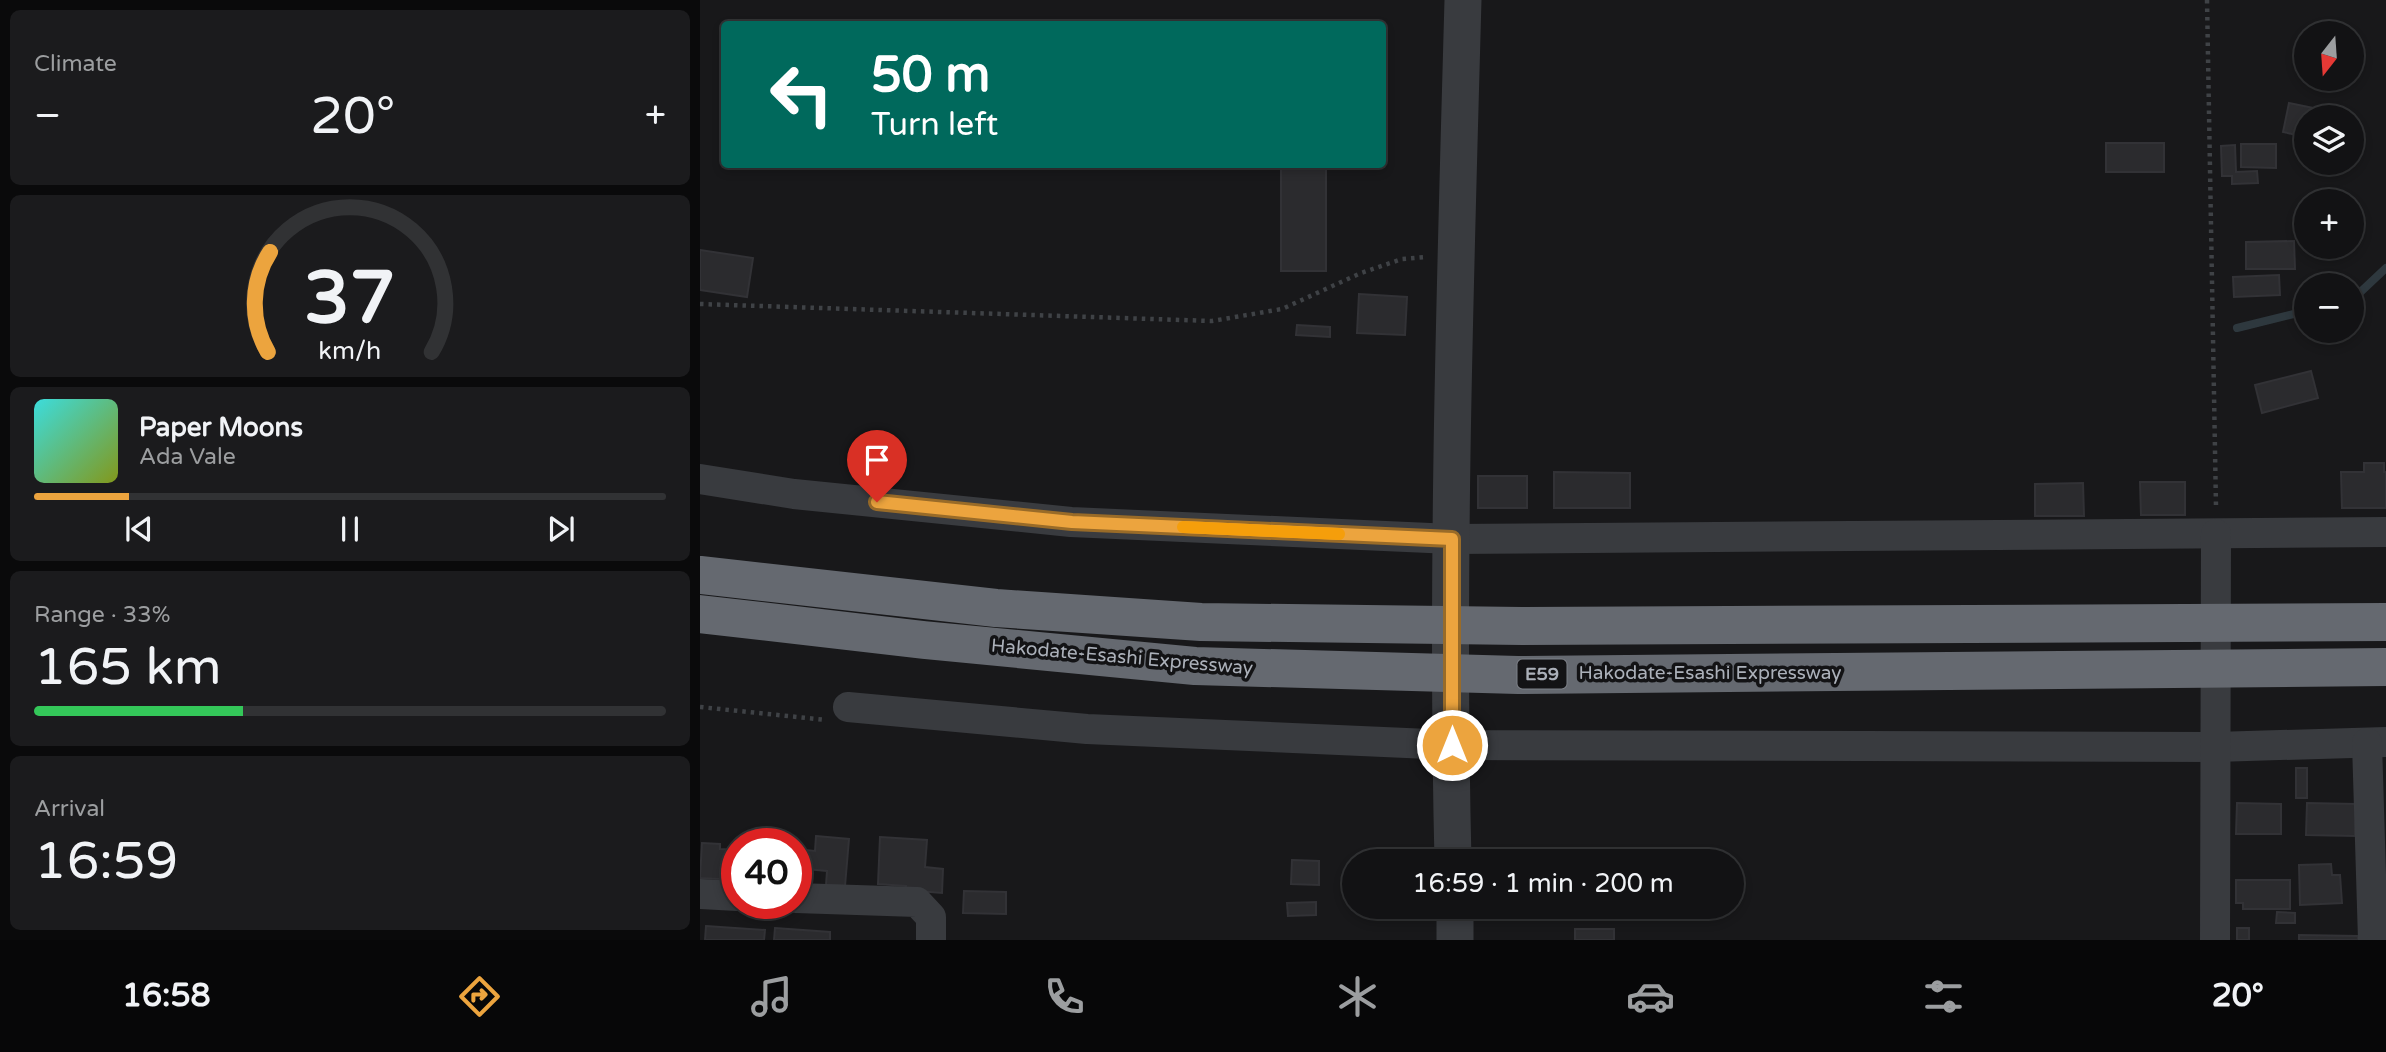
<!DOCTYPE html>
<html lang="en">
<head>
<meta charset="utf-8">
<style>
	body { margin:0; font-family:"Varela Round",sans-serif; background:#1b1b1d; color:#f1f3f6; height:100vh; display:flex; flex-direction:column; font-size:26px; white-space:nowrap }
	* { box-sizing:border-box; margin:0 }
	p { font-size:23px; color:#9c9ea0 }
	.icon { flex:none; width:38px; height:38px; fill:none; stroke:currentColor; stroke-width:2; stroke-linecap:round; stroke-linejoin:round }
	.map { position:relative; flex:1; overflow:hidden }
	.sheet { display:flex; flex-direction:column; gap:10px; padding:10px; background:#0a0a0b; width:700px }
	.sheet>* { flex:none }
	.hud { position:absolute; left:21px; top:21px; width:665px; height:147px; border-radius:7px; box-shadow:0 4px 10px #0003,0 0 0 2px #313234; background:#00695c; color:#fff; overflow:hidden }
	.needle { width:46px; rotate:197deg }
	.tools { position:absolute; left:1594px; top:21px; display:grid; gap:14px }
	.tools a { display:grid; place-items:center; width:70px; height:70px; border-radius:50%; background:#121214; box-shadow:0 4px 10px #0003,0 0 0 2px #313234; font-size:35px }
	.speed { position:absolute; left:21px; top:828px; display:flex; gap:14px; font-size:35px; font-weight:700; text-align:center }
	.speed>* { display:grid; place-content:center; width:91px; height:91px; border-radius:50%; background:#121214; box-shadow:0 4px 10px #0003,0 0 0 2px #313234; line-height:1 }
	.speed .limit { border:10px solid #d22; background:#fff; color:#111 }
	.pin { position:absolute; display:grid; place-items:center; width:60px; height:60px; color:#fff; margin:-72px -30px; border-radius:50% 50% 50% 0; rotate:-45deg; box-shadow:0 0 7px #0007 }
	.pin .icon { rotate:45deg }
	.me { position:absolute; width:77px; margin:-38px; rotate:0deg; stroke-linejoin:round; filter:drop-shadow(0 0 5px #0008) }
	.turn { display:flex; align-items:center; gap:24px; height:147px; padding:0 35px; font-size:32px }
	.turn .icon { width:91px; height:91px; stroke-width:2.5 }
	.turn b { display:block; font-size:49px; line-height:60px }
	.big { font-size:52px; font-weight:600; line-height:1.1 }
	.sheet .card { flex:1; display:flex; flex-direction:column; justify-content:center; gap:10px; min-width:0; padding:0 24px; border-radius:10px; background:#1b1b1d }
	.sheet .dial { align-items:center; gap:0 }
	.dial svg { height:182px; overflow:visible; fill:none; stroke:#313234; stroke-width:7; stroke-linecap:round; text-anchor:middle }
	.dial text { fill:#f1f3f6; stroke:none }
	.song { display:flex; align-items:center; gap:21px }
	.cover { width:84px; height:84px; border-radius:10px; background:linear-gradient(135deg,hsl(180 70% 55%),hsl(70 70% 35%)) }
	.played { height:7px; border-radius:4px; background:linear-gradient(90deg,#eca43e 15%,#313234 15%) }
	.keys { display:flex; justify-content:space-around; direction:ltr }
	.heat { display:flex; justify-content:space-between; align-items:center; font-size:38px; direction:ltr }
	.charge { height:10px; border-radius:5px; background:linear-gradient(90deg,#34c759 33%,#313234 0) }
	.trip { position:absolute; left:642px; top:849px; width:402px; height:70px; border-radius:35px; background:#121214; box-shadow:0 4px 10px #0003,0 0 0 2px #313234; font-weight:600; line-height:70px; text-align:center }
	.menu { display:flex; height:112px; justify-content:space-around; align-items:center; background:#070708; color:#9c9ea0 }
	.menu .icon { width:49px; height:49px }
	.menu .selected { color:#eca43e }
	.menu b { font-size:32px; color:#f1f3f6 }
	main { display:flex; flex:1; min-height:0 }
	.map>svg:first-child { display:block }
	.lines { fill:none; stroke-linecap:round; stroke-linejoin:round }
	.stream { stroke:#2e383e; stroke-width:8 }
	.building { fill:#2b2b2e; stroke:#323236; stroke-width:2 }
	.path { stroke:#3f4246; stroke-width:4.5; stroke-dasharray:3.5 5; stroke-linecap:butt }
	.minor { stroke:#393b3f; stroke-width:30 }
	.tertiary { stroke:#393b3f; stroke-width:37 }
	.motorway-bridge { stroke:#656970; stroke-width:38 }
	.route-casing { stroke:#996b28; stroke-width:18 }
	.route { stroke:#eca43e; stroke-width:12 }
	.slow { stroke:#f59e0b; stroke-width:12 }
	.labels { text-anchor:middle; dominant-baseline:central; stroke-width:7; stroke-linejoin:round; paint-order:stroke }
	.shield { fill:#131315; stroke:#7d8188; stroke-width:2 }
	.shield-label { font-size:18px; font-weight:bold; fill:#abb0b9 }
	.street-label { font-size:19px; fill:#abb0b9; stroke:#131315 }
</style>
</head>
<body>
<main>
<section class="sheet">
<div class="card"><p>Climate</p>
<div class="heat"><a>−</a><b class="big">20°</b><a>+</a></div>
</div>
<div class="card dial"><svg viewBox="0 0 100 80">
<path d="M14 69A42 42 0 1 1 86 69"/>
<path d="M14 69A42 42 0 0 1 15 25" stroke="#eca43e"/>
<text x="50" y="56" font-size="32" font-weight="700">37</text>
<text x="50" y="72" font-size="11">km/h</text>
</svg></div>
<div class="card">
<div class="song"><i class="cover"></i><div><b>Paper Moons</b><p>Ada Vale</p></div></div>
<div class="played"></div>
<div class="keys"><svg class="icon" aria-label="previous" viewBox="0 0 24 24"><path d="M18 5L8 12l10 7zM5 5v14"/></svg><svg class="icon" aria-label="pause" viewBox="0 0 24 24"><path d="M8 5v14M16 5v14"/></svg><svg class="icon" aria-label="next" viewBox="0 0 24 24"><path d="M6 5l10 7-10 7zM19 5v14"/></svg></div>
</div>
<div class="card"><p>Range · 33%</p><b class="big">165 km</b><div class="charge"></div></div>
<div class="card"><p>Arrival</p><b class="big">16:59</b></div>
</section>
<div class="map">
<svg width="1686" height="940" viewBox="0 0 1686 940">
	<rect width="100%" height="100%" fill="#18181a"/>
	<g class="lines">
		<!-- stream -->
		<g class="stream">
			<polyline points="1652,300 1686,268"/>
			<polyline points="1537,328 1606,311"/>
		</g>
	</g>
	<!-- building -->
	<g class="building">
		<polygon points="1589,103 1628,111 1626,117 1606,117 1606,137 1583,132"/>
		<rect x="1406" y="143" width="58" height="29"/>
		<polygon points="1541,144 1576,144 1576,168 1541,167"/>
		<polygon points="1535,145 1536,172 1557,171 1558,183 1532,184 1532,176 1522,176 1521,146"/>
		<rect x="581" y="164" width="45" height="107"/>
		<polygon points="1594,241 1595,269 1546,269 1546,242"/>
		<polygon points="0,250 53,258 47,297 0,290"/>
		<polygon points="1579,275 1580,295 1534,297 1533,277"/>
		<polygon points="659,294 707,297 705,335 657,333"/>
		<polygon points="597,325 630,327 630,337 596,335"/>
		<polygon points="1611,371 1618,398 1562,413 1555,385"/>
		<polygon points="1664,463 1684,463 1684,472 1686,472 1686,508 1642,508 1641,472 1664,472"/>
		<polygon points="854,472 930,473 930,508 854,508"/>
		<rect x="778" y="476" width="49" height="32"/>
		<polygon points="1440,482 1485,482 1485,515 1441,515"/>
		<polygon points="1383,483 1384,516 1335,516 1335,484"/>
		<rect x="1596" y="768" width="11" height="30"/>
		<polygon points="1537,803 1581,804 1581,834 1536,834"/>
		<polygon points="1607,803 1656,804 1655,836 1606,835"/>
		<polygon points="116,836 149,839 145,886 126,885 127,871 96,868 97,849 115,851"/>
		<polygon points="180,837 227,840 225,867 243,869 242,893 206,890 206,886 178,884"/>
		<polygon points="2,843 20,844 20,849 37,850 37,880 0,878"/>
		<polygon points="592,860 619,861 619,885 591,884"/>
		<polygon points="1631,864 1632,875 1640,875 1642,903 1600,905 1599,865"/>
		<polygon points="1536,880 1590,880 1590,909 1543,909 1543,903 1536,903"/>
		<polygon points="264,891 306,892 306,914 263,913"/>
		<polygon points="616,902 616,915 588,916 587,903"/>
		<polygon points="1577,912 1595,913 1595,923 1576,923"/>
		<polygon points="6,926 65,930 64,940 5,940"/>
		<polygon points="75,928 130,932 130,940 74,940"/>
		<rect x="1537" y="928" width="12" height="12"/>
		<rect x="875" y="929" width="39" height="11"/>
		<polygon points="1599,935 1658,936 1658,940 1599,940"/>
	</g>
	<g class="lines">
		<!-- path -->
		<g class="path">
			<polyline points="1507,0 1516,507"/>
			<polyline points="0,304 512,321 582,309 661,273 702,259 727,257"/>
			<polyline points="0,707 126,720"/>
		</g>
		<!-- minor -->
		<g class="minor">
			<polyline points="0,479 94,494 371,522 752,539 1686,532"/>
			<polyline points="148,707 387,729 752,745 1515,747 1686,742"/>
			<polyline points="1667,743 1673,940"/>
			<polyline points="0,894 37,896"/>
			<polyline points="96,898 217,902 231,917 231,940"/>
			<polyline points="1515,940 1516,534"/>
		</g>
		<!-- tertiary -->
		<g class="tertiary">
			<path d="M753,861C746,574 755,287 763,0"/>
			<polyline points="755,906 755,940"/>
		</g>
		<!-- motorway-bridge -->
		<g class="motorway-bridge">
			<polyline points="0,575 296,608 501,622 822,626 1686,622"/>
			<polyline points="0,614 224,640 495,666 818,675 1686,667"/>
		</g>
	</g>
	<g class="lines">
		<!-- route casing -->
		<g class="route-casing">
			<polyline id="route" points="177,502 372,522 752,539 752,745"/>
		</g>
		<!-- route -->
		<use href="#route" class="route"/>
		<!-- slow -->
		<polyline class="slow" points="483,527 639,534"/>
	</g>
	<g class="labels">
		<!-- shield labels -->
		<rect class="shield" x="817.5" y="659.5" width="49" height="29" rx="5"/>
		<g class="shield-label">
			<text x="842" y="674">E59</text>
		</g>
		<!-- street labels -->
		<g class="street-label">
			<text transform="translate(422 657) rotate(5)">Hakodate-Esashi Expressway</text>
			<text x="1010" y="673">Hakodate-Esashi Expressway</text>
		</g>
	</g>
</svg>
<div class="tools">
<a><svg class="needle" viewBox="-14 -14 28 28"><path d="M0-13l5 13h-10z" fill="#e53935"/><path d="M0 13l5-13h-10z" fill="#9c9ea0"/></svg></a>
<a><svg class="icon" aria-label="layers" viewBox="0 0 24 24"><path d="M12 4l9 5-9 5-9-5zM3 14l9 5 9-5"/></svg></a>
<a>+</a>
<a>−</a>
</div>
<div class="speed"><div class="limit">40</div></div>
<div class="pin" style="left:177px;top:502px;background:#d93025"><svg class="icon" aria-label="arrive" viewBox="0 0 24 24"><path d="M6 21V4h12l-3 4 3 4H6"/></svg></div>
<svg class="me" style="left:752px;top:745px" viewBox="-20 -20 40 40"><circle r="17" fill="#eca43e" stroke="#fff" stroke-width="3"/><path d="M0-11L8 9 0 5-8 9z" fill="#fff"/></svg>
<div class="trip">16:59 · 1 min · 200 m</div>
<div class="hud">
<div class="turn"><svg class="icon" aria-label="left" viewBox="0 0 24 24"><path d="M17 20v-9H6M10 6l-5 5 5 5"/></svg><div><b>50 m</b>Turn left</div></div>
</div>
</div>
</main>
<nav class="menu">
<b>16:58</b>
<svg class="icon selected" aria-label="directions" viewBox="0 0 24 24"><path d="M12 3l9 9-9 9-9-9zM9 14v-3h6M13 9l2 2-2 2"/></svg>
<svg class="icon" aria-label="music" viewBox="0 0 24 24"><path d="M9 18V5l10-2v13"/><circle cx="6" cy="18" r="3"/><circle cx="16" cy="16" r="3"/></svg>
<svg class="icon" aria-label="phone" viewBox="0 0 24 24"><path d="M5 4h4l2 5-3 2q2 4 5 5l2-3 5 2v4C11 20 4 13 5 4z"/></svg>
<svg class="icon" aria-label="climate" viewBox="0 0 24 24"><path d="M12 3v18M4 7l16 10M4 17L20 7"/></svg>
<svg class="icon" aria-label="car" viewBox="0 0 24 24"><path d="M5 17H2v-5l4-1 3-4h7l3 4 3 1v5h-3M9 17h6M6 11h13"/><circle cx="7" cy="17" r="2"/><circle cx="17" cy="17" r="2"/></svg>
<svg class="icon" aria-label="filters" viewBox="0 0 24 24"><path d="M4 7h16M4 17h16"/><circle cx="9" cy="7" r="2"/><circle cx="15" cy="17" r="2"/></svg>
<b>20°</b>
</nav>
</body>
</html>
